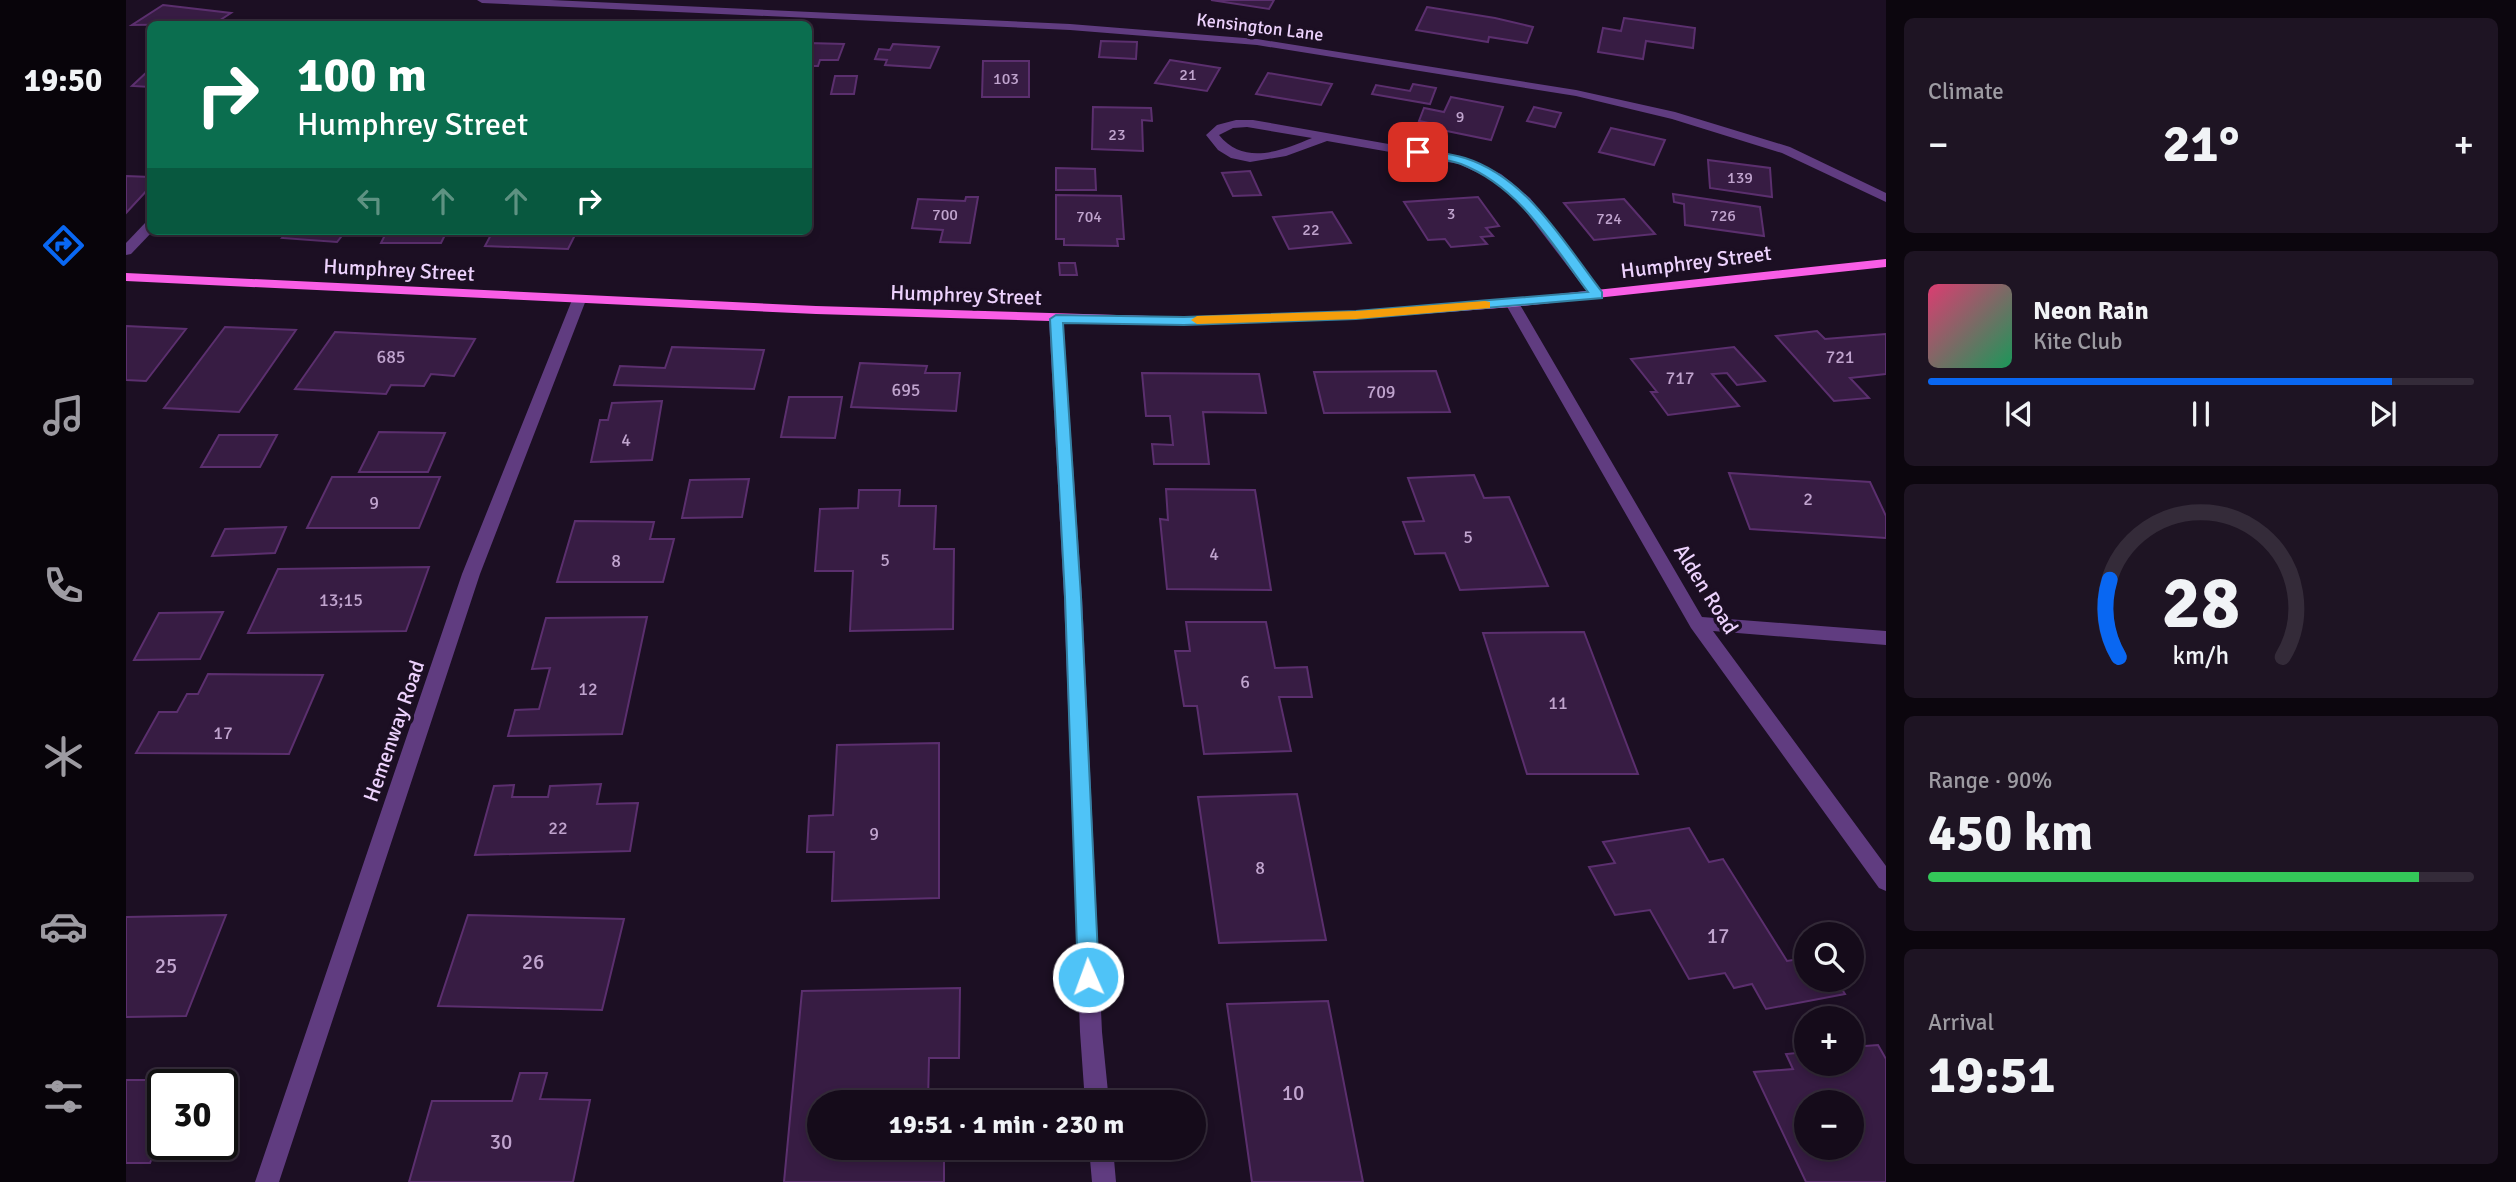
<!DOCTYPE html>
<html lang="en">
<head>
<meta charset="utf-8">
<style>
	body { margin:0; font-family:Signika,sans-serif; background:#1e1423; color:#f1f3f6; height:100vh; display:flex; flex-direction:column; font-size:26px; white-space:nowrap }
	* { box-sizing:border-box; margin:0 }
	p { font-size:23px; color:#9d9ba2 }
	.icon { flex:none; width:38px; height:38px; fill:none; stroke:currentColor; stroke-width:2; stroke-linecap:round; stroke-linejoin:round }
	.map { position:relative; flex:1; overflow:hidden }
	.side { display:flex; flex-direction:column; gap:18px; padding:18px; background:#0c060e; width:630px }
	.side>* { flex:none }
	.hud { position:absolute; left:21px; top:21px; width:665px; height:214px; border-radius:10px; box-shadow:0 4px 10px #0003,0 0 0 2px #342b39; background:#0b6e4f; color:#fff; overflow:hidden }
	.tools { position:absolute; left:1668px; top:922px; display:grid; gap:14px }
	.tools a { display:grid; place-items:center; width:70px; height:70px; border-radius:50%; background:#150b1a; box-shadow:0 4px 10px #0003,0 0 0 2px #342b39; font-size:35px }
	.speed { position:absolute; left:21px; top:1069px; display:flex; gap:14px; font-size:35px; font-weight:700; text-align:center }
	.speed>* { display:grid; place-content:center; width:91px; height:91px; border-radius:50%; background:#150b1a; box-shadow:0 4px 10px #0003,0 0 0 2px #342b39; line-height:1 }
	.speed .limit { border:4px solid #111; border-radius:10px; background:#fff; color:#111 }
	.pin { position:absolute; display:grid; place-items:center; width:60px; height:60px; color:#fff; margin:-30px; border-radius:14px; box-shadow:0 4px 10px #0006 }
	.me { position:absolute; width:77px; margin:-38px; rotate:358deg; stroke-linejoin:round; filter:drop-shadow(0 0 5px #0008) }
	.turn { display:flex; align-items:center; gap:24px; height:147px; padding:0 35px; font-size:32px }
	.turn .icon { width:91px; height:91px; stroke-width:2.5 }
	.turn b { display:block; font-size:49px; line-height:60px }
	.lanes { display:flex; align-items:center; height:66px; padding:0 35px; background:#0003; justify-content:center; gap:35px; direction:ltr }
	.lanes .off { opacity:.35 }
	.big { font-size:52px; font-weight:700; line-height:1.1 }
	.side .tile { flex:1; display:flex; flex-direction:column; justify-content:center; gap:10px; min-width:0; padding:0 24px; border-radius:10px; background:#1e1423 }
	.side .dial { align-items:center; gap:0 }
	.dial svg { height:182px; overflow:visible; fill:none; stroke:#342b39; stroke-width:7; stroke-linecap:round; text-anchor:middle }
	.dial text { fill:#f1f3f6; stroke:none }
	.song { display:flex; align-items:center; gap:21px }
	.cover { width:84px; height:84px; border-radius:10px; background:linear-gradient(135deg,hsl(340 70% 55%),hsl(150 70% 35%)) }
	.played { height:7px; border-radius:4px; background:linear-gradient(90deg,#0967f2 85%,#342b39 85%) }
	.keys { display:flex; justify-content:space-around; direction:ltr }
	.heat { display:flex; justify-content:space-between; align-items:center; font-size:38px; direction:ltr }
	.charge { height:10px; border-radius:5px; background:linear-gradient(90deg,#34c759 90%,#342b39 0) }
	.trip { position:absolute; left:681px; top:1090px; width:399px; height:70px; border-radius:35px; background:#150b1a; box-shadow:0 4px 10px #0003,0 0 0 2px #342b39; font-weight:700; line-height:70px; text-align:center }
	main { display:flex; flex:1; min-height:0 }
	.tabs { display:flex; flex-direction:column; width:126px; justify-content:space-around; align-items:center; background:#08040a; color:#9d9ba2 }
	.tabs .icon { width:49px; height:49px }
	.tabs .on { color:#0967f2 }
	.tabs b { font-size:32px; color:#f1f3f6 }
	.map>svg:first-child { display:block }
	.building { fill:#371c43; stroke:#5b2f6e; stroke-width:2; fill-rule:evenodd }
	.lines { fill:none; stroke-linecap:round; stroke-linejoin:round }
	.minor { fill:#603c80; fill-rule:evenodd }
	.major { fill:#f95ee6; fill-rule:evenodd }
	.route { fill:#4fc3f7; stroke:#337fa1; stroke-width:2 }
	.slow { fill:#f59e0b }
	.labels { text-anchor:middle; dominant-baseline:central; stroke-width:7; stroke-linejoin:round; paint-order:stroke }
	.far-number-label { font-size:16px; fill:#c0a4ce }
	.far-street-label { font-size:18px; fill:#edd2fd; stroke:#1c0f23 }
	.number-label { font-size:18px; fill:#c0a4ce }
	.street-label { font-size:21px; fill:#edd2fd; stroke:#1c0f23 }
	.near-number-label { font-size:21px; fill:#c0a4ce }
</style>
</head>
<body>
<main>
<nav class="tabs">
<b>19:50</b>
<svg class="icon on" aria-label="directions" viewBox="0 0 24 24"><path d="M12 3l9 9-9 9-9-9zM9 14v-3h6M13 9l2 2-2 2"/></svg>
<svg class="icon" aria-label="music" viewBox="0 0 24 24"><path d="M9 18V5l10-2v13"/><circle cx="6" cy="18" r="3"/><circle cx="16" cy="16" r="3"/></svg>
<svg class="icon" aria-label="phone" viewBox="0 0 24 24"><path d="M5 4h4l2 5-3 2q2 4 5 5l2-3 5 2v4C11 20 4 13 5 4z"/></svg>
<svg class="icon" aria-label="climate" viewBox="0 0 24 24"><path d="M12 3v18M4 7l16 10M4 17L20 7"/></svg>
<svg class="icon" aria-label="car" viewBox="0 0 24 24"><path d="M5 17H2v-5l4-1 3-4h7l3 4 3 1v5h-3M9 17h6M6 11h13"/><circle cx="7" cy="17" r="2"/><circle cx="17" cy="17" r="2"/></svg>
<svg class="icon" aria-label="filters" viewBox="0 0 24 24"><path d="M4 7h16M4 17h16"/><circle cx="9" cy="7" r="2"/><circle cx="15" cy="17" r="2"/></svg>
</nav>
<div class="map">
<svg width="1760" height="1182" viewBox="0 0 1760 1182">
	<rect width="100%" height="100%" fill="#1c0f23"/>
	<!-- building -->
	<g class="building">
		<polygon points="1085,0 1148,0 1143,9"/>
		<polygon points="37,5 105,13 88,24 6,25"/>
		<polygon points="1301,7 1369,18 1407,27 1401,43 1363,37 1362,42 1290,30"/>
		<polygon points="1498,18 1569,28 1567,48 1520,41 1517,59 1472,52 1477,28 1495,31"/>
		<polygon points="155,20 212,23 151,24"/>
		<polygon points="975,41 1011,42 1010,59 973,57"/>
		<polygon points="682,43 718,44 712,60 694,60 692,66 682,66"/>
		<polygon points="767,44 813,47 804,68 759,65 761,60 749,59 753,49 764,50"/>
		<polygon points="1044,60 1094,68 1081,91 1029,83"/>
		<polygon points="857,61 903,61 903,97 856,97"/>
		<polygon points="24,69 24,87 6,86"/>
		<polygon points="1142,73 1206,84 1195,105 1130,94"/>
		<polygon points="709,76 731,76 728,94 705,94"/>
		<polygon points="1287,84 1310,88 1304,104 1246,94 1250,85 1284,91"/>
		<polygon points="1325,97 1377,107 1365,140 1311,129 1313,125 1293,121 1298,108 1318,112"/>
		<polygon points="967,107 1025,108 1026,121 1016,120 1017,151 966,149"/>
		<polygon points="1408,107 1435,113 1429,127 1401,121"/>
		<polygon points="1485,128 1539,140 1528,165 1473,152"/>
		<polygon points="1582,160 1644,168 1646,197 1584,188"/>
		<polygon points="930,168 969,169 970,190 930,190"/>
		<polygon points="1124,171 1135,195 1107,196 1096,173"/>
		<polygon points="0,176 24,177 24,187 0,213"/>
		<polygon points="1547,194 1634,207 1638,236 1559,225 1558,204 1548,202"/>
		<polygon points="930,195 995,196 998,239 991,239 992,246 938,245 938,239 930,239"/>
		<polygon points="840,197 852,197 844,243 814,242 817,230 786,228 792,199 839,201"/>
		<polygon points="1352,197 1373,226 1360,228 1367,236 1355,237 1361,244 1325,247 1319,239 1302,240 1278,202"/>
		<polygon points="1498,199 1529,234 1468,240 1438,203"/>
		<polygon points="1206,212 1225,243 1163,249 1147,217"/>
		<polygon points="162,231 231,231 219,232 211,242 156,238"/>
		<polygon points="261,231 321,231 315,243 255,243"/>
		<polygon points="367,231 451,231 442,249 359,246"/>
		<polygon points="933,263 949,263 951,275 934,275"/>
		<polygon points="0,326 60,329 20,381 0,380"/>
		<polygon points="99,327 170,330 113,412 38,408"/>
		<polygon points="1691,331 1699,339 1760,334 1760,374 1724,378 1743,398 1708,401 1650,336"/>
		<polygon points="209,332 349,339 328,376 305,374 298,386 265,385 260,394 169,389"/>
		<polygon points="546,347 638,350 628,389 488,385 494,366 539,368"/>
		<polygon points="1608,347 1639,381 1611,385 1601,373 1586,374 1613,406 1542,415 1525,392 1531,392 1505,359"/>
		<polygon points="734,363 801,366 799,373 834,373 830,411 725,407"/>
		<polygon points="1310,371 1324,412 1198,413 1188,372"/>
		<polygon points="1016,373 1133,374 1140,413 1077,412 1083,464 1028,464 1026,444 1047,445 1044,416 1020,416"/>
		<polygon points="663,397 716,397 709,438 655,437"/>
		<polygon points="536,401 526,460 465,462 474,420 482,420 486,403"/>
		<polygon points="253,432 319,433 302,472 233,472"/>
		<polygon points="93,435 151,435 134,467 75,467"/>
		<polygon points="1603,473 1744,482 1760,516 1760,538 1624,529"/>
		<polygon points="1348,475 1358,498 1383,497 1422,586 1334,590 1319,553 1289,554 1277,522 1298,521 1282,478"/>
		<polygon points="206,477 314,477 293,528 181,528"/>
		<polygon points="623,479 616,517 556,518 564,480"/>
		<polygon points="1040,489 1129,490 1145,590 1041,589 1034,519 1042,520"/>
		<polygon points="733,490 774,490 773,506 810,506 808,549 828,549 827,629 724,631 727,571 689,571 694,509 732,508"/>
		<polygon points="449,521 528,522 524,539 548,539 537,582 431,582"/>
		<polygon points="160,527 149,553 86,556 99,529"/>
		<polygon points="303,567 280,631 122,633 152,569"/>
		<polygon points="97,612 74,659 8,660 33,613"/>
		<polygon points="521,617 496,734 382,736 389,710 413,709 424,668 406,669 420,618"/>
		<polygon points="1060,622 1140,622 1149,668 1181,667 1186,697 1153,697 1165,751 1078,754 1071,706 1058,706 1049,651 1064,651"/>
		<polygon points="1458,632 1512,774 1401,774 1357,633"/>
		<polygon points="82,674 197,675 163,754 10,753 33,712 51,712 61,694 72,694"/>
		<polygon points="813,743 813,898 706,901 708,852 681,852 683,816 707,815 711,745"/>
		<polygon points="475,784 471,804 512,803 504,851 349,855 368,786 388,785 386,797 422,797 424,786"/>
		<polygon points="1171,794 1200,940 1093,943 1072,797"/>
		<polygon points="1563,828 1583,862 1597,859 1661,961 1680,958 1680,980 1710,980 1719,994 1640,1009 1626,984 1608,988 1599,973 1563,979 1524,910 1489,915 1463,867 1489,863 1477,842"/>
		<polygon points="100,915 60,1016 0,1017 0,917"/>
		<polygon points="342,915 498,919 476,1010 312,1006"/>
		<polygon points="834,988 833,1058 803,1058 802,1102 693,1102 693,1148 818,1148 818,1182 658,1182 676,991"/>
		<polygon points="1202,1001 1237,1182 1126,1182 1101,1004"/>
		<path d="M1752,1045L1760,1059V1182H1680L1628,1072L1667,1069L1660,1054L1680,1052V1064H1726V1047ZM1680,1102H1726V1148H1680Z"/>
		<polygon points="394,1073 421,1073 414,1099 464,1100 447,1182 283,1182 306,1101 386,1101"/>
		<polygon points="0,1080 56,1080 54,1085 37,1085 37,1129 24,1163 0,1163"/>
	</g>
	<g class="lines">
		<!-- minor -->
		<g class="minor">
			<polygon points="351,0 425,0 944,24 1131,39 1450,90 1549,112 1664,147 1760,193 1760,202 1656,153 1546,119 1450,96 1131,45 944,30 356,3"/>
			<path d="M1110,120H1127L1336,157L1375,174L1404,198L1478,295L1476,298H1466L1394,204L1367,180L1333,164L1201,141L1160,156L1124,162L1105,158L1092,150L1080,135L1091,125ZM1121,127L1127,128L1186,138C1155,151 1118,166 1093,135L1107,128Z"/>
			<polygon points="24,222 27,231 5,254 0,255 0,243 19,223"/>
			<polygon points="453,296 460,300 354,574 153,1182 129,1182 336,574 446,300"/>
			<polygon points="1386,299 1393,303 1576,617 1760,631 1760,645 1587,631 1760,866 1760,891 1753,888 1565,628 1379,303"/>
			<polygon points="930,315 937,319 956,597 976,1032 983,1102 959,1102 954,1032 938,597 923,319"/>
			<polygon points="963,1148 987,1148 990,1182 966,1182"/>
		</g>
		<!-- major -->
		<polygon class="major" points="1760,259 1760,267 1386,307 1230,319 1058,325 690,314 0,281 0,273 690,306 1058,317 1230,311 1386,299"/>
	</g>
	<!-- route -->
	<path class="route" d="M1292,149C1307,152 1324,153 1339,158C1402,178 1438,243 1476,292V298L1230,319L1058,325L937,323L955,597L973,977L970,984L962,986L955,984L952,977L939,597L924,319L930,315L1058,317L1230,311L1462,292C1426,244 1394,187 1335,164C1320,159 1303,158 1288,154V150Z"/>
	<!-- slow -->
	<polygon class="slow" points="1359,301 1364,302 1364,308 1230,319 1071,324 1065,320 1071,316 1230,311"/>
	<g class="labels">
		<!-- far-number labels -->
		<g class="far-number-label">
			<text x="1062" y="75">21</text>
			<text x="880" y="79">103</text>
			<text x="1334" y="117">9</text>
			<text x="991" y="135">23</text>
			<text x="1614" y="178">139</text>
			<text x="1325" y="214">3</text>
			<text x="819" y="215">700</text>
			<text x="1597" y="216">726</text>
			<text x="963" y="217">704</text>
			<text x="1483" y="219">724</text>
			<text x="1185" y="230">22</text>
		</g>
		<!-- far-street labels -->
		<g class="far-street-label">
			<text transform="translate(1134 27) rotate(7)">Kensington Lane</text>
		</g>
		<!-- number labels -->
		<g class="number-label">
			<text x="265" y="357">685</text>
			<text x="1714" y="357">721</text>
			<text x="1554" y="378">717</text>
			<text x="780" y="390">695</text>
			<text x="1255" y="392">709</text>
			<text x="500" y="440">4</text>
			<text x="1682" y="499">2</text>
			<text x="248" y="503">9</text>
			<text x="1342" y="537">5</text>
			<text x="1088" y="554">4</text>
			<text x="759" y="560">5</text>
			<text x="490" y="561">8</text>
			<text x="215" y="600">13;15</text>
			<text x="1119" y="682">6</text>
			<text x="462" y="689">12</text>
			<text x="1432" y="703">11</text>
			<text x="97" y="733">17</text>
			<text x="432" y="828">22</text>
			<text x="748" y="834">9</text>
			<text x="1134" y="868">8</text>
		</g>
		<!-- street labels -->
		<g class="street-label">
			<text transform="translate(1570 262) rotate(-7)">Humphrey Street</text>
			<text transform="translate(273 270) rotate(3)">Humphrey Street</text>
			<text transform="translate(840 295) rotate(2)">Humphrey Street</text>
			<text transform="translate(1580 589) rotate(58)">Alden Road</text>
			<text transform="translate(268 731) rotate(-71)">Hemenway Road</text>
		</g>
		<!-- near-number labels -->
		<g class="near-number-label">
			<text x="1592" y="936">17</text>
			<text x="407" y="962">26</text>
			<text x="40" y="966">25</text>
			<text x="1167" y="1093">10</text>
			<text x="375" y="1142">30</text>
		</g>
	</g>
</svg>
<div class="tools">
<a><svg class="icon" aria-label="search" viewBox="0 0 24 24"><circle cx="10" cy="10" r="6"/><path d="M15 15l6 6"/></svg></a>
<a>+</a>
<a>−</a>
</div>
<div class="speed"><div class="limit">30</div></div>
<div class="pin" style="left:1292px;top:152px;background:#d93025"><svg class="icon" aria-label="arrive" viewBox="0 0 24 24"><path d="M6 21V4h12l-3 4 3 4H6"/></svg></div>
<svg class="me" style="left:962px;top:977px" viewBox="-20 -20 40 40"><circle r="17" fill="#4fc3f7" stroke="#fff" stroke-width="3"/><path d="M0-11L8 9 0 5-8 9z" fill="#fff"/></svg>
<div class="trip">19:51 · 1 min · 230 m</div>
<div class="hud">
<div class="turn"><svg class="icon" aria-label="right" viewBox="0 0 24 24"><path d="M7 20v-9h11M14 6l5 5-5 5"/></svg><div><b>100 m</b>Humphrey Street</div></div>
<div class="lanes"><svg class="icon off" aria-label="left" viewBox="0 0 24 24"><path d="M17 20v-9H6M10 6l-5 5 5 5"/></svg><svg class="icon off" aria-label="ahead" viewBox="0 0 24 24"><path d="M12 20V5M6 11l6-6 6 6"/></svg><svg class="icon off" aria-label="ahead" viewBox="0 0 24 24"><path d="M12 20V5M6 11l6-6 6 6"/></svg><svg class="icon" aria-label="right" viewBox="0 0 24 24"><path d="M7 20v-9h11M14 6l5 5-5 5"/></svg></div>
</div>
</div>
<section class="side">
<div class="tile"><p>Climate</p>
<div class="heat"><a>−</a><b class="big">21°</b><a>+</a></div>
</div>
<div class="tile">
<div class="song"><i class="cover"></i><div><b>Neon Rain</b><p>Kite Club</p></div></div>
<div class="played"></div>
<div class="keys"><svg class="icon" aria-label="previous" viewBox="0 0 24 24"><path d="M18 5L8 12l10 7zM5 5v14"/></svg><svg class="icon" aria-label="pause" viewBox="0 0 24 24"><path d="M8 5v14M16 5v14"/></svg><svg class="icon" aria-label="next" viewBox="0 0 24 24"><path d="M6 5l10 7-10 7zM19 5v14"/></svg></div>
</div>
<div class="tile dial"><svg viewBox="0 0 100 80">
<path d="M14 69A42 42 0 1 1 86 69"/>
<path d="M14 69A42 42 0 0 1 10 35" stroke="#0967f2"/>
<text x="50" y="56" font-size="32" font-weight="700">28</text>
<text x="50" y="72" font-size="11">km/h</text>
</svg></div>
<div class="tile"><p>Range · 90%</p><b class="big">450 km</b><div class="charge"></div></div>
<div class="tile"><p>Arrival</p><b class="big">19:51</b></div>
</section>
</main>
</body>
</html>
